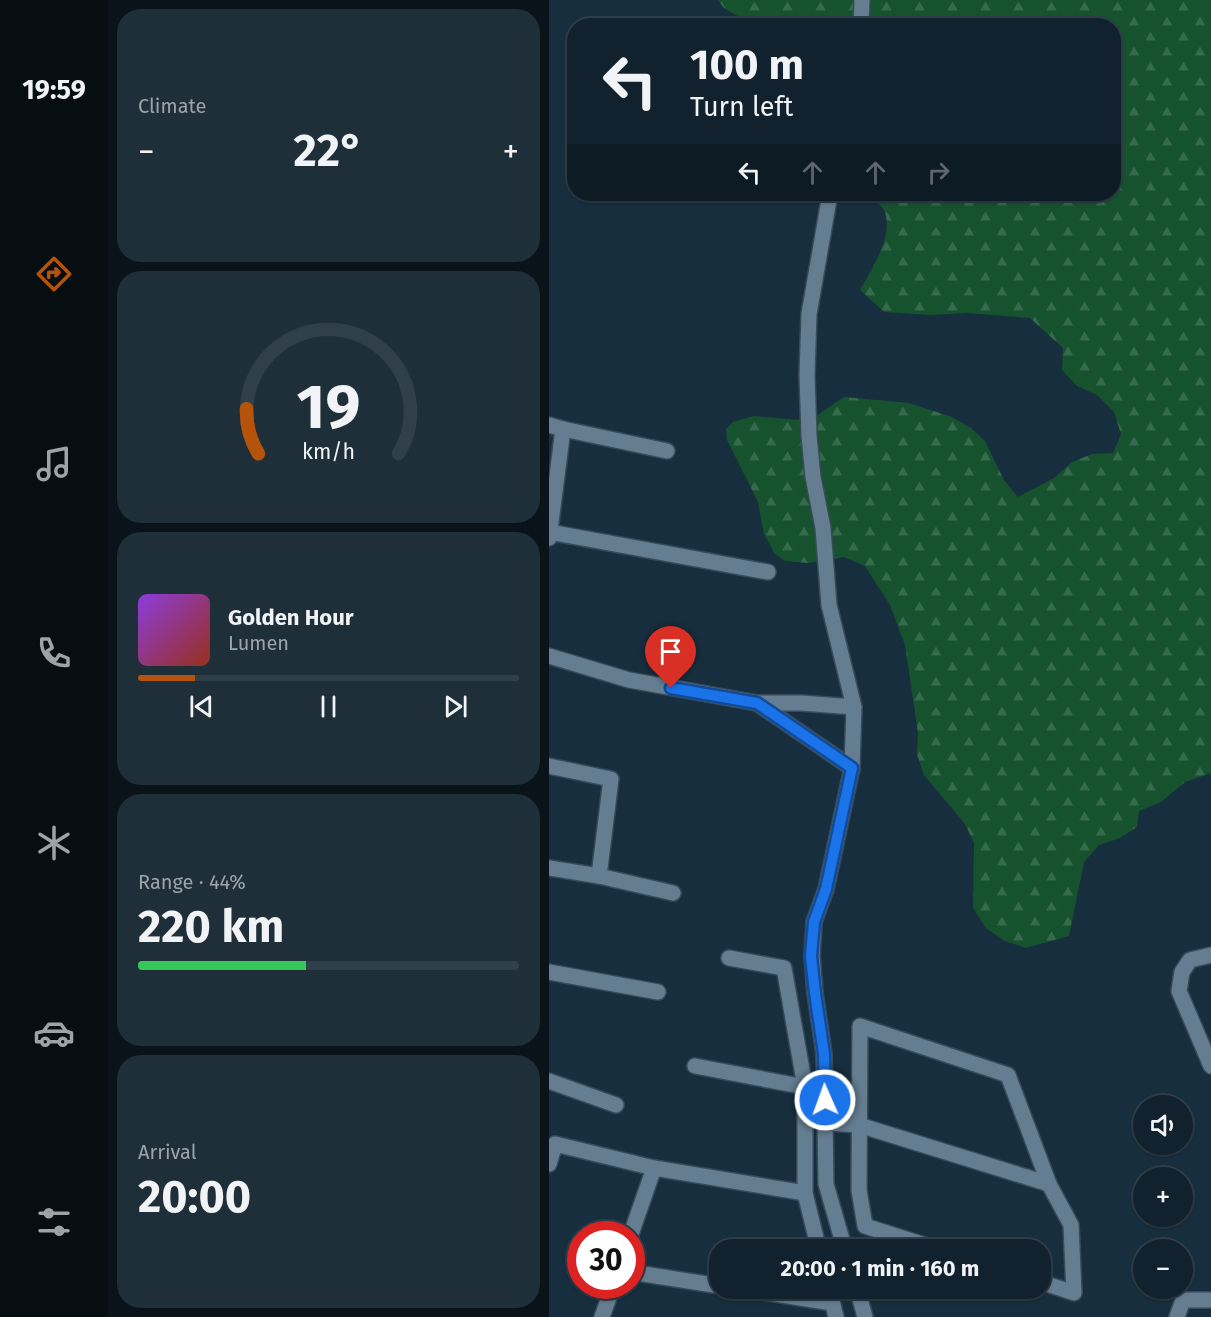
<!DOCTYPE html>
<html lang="en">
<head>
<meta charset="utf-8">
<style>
	body { margin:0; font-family:"Fira Sans",sans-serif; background:#1e2f3a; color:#f1f3f6; height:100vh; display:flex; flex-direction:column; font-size:22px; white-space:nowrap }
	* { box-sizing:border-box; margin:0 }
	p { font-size:20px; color:#9ca4aa }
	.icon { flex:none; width:33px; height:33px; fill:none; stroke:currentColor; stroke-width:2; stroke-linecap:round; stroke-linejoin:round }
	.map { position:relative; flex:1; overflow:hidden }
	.details { display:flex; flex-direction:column; gap:9px; padding:9px; background:#091319; width:441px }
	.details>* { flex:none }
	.hud { position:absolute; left:18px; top:18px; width:554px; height:183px; border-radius:24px; box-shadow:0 2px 4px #0004,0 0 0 2px #303f4a; background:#11222e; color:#f1f3f6; overflow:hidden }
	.buttons { position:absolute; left:584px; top:1095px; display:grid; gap:12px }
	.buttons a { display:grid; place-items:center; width:60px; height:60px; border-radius:50%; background:#11222e; box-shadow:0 2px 4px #0004,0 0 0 2px #303f4a; font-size:30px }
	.speed { position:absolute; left:18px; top:1221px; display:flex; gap:12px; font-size:30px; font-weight:700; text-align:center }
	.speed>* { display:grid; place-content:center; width:78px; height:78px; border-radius:50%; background:#11222e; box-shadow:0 2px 4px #0004,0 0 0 2px #303f4a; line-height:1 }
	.speed .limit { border:9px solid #d22; background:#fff; color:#111 }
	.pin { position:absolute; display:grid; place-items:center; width:51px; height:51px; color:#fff; margin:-62px -26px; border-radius:50% 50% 50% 0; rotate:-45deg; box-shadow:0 0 6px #0007 }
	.pin .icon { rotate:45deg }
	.me { position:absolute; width:66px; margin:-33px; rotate:358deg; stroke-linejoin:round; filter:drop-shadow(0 0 4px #0008) }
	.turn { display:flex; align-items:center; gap:21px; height:126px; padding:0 24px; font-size:27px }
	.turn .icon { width:78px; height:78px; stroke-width:2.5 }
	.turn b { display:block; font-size:42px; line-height:51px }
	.lanes { display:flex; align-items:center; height:57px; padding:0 24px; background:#0003; justify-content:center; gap:30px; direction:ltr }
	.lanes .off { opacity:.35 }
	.big { font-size:45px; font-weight:700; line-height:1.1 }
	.details .card { flex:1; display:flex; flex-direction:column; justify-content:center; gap:9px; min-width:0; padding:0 21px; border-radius:24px; background:#1e2f3a }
	.details .dial { align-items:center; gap:0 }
	.dial svg { height:156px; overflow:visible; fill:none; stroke:#303f4a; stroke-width:7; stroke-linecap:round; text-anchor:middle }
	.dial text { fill:#f1f3f6; stroke:none }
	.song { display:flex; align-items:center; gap:18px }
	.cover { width:72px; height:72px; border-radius:9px; background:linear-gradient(135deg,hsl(270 70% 55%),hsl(10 70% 35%)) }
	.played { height:6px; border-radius:3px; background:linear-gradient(90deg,#b45309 15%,#303f4a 15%) }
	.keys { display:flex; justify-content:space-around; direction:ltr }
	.heat { display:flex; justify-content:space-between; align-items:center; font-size:33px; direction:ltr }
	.charge { height:9px; border-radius:4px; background:linear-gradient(90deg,#34c759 44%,#303f4a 0) }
	.trip { position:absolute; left:160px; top:1239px; width:342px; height:60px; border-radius:24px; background:#11222e; box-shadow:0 2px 4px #0004,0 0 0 2px #303f4a; font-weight:700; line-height:60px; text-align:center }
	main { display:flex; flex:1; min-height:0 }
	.menu { display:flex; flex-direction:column; width:108px; justify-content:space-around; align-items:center; background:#070e12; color:#9ca4aa }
	.menu .icon { width:42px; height:42px }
	.menu .on { color:#b45309 }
	.menu b { font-size:27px; color:#f1f3f6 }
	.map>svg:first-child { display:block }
	.forest { fill:url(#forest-firs) }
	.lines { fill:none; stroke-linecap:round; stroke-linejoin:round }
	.minor-casing { stroke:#384a58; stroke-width:18 }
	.minor { stroke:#647d91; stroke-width:15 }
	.route-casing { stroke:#114b97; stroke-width:15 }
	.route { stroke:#1a73e8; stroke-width:10 }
</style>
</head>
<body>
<main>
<nav class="menu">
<b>19:59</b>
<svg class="icon on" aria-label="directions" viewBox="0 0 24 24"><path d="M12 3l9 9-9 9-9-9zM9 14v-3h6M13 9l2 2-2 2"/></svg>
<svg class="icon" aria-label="music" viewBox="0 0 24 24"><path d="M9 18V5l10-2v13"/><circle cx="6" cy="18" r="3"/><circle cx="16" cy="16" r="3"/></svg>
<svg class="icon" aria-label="phone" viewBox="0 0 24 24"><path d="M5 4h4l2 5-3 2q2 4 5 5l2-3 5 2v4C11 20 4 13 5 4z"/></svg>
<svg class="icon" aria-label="climate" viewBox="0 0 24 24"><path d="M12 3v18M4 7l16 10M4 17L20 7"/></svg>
<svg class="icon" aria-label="car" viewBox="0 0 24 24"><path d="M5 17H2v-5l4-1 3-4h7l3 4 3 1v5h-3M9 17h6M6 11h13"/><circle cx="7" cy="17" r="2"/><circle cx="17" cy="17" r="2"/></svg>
<svg class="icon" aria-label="filters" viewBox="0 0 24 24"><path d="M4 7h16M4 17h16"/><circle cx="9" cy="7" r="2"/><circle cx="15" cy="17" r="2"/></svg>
</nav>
<section class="details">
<div class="card"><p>Climate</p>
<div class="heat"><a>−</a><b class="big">22°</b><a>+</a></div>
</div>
<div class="card dial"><svg viewBox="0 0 100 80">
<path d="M14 69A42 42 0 1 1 86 69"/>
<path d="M14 69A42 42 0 0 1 8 46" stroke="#b45309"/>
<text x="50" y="56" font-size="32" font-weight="700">19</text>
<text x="50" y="72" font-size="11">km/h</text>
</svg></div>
<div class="card">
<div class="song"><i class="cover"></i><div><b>Golden Hour</b><p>Lumen</p></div></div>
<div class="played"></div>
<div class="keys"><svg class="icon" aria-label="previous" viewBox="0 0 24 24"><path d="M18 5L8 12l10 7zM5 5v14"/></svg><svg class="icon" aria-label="pause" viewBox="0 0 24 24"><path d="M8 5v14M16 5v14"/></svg><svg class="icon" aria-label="next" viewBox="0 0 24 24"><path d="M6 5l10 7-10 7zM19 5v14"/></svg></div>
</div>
<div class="card"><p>Range · 44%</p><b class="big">220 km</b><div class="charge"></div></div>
<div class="card"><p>Arrival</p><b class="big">20:00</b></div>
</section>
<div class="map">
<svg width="662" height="1317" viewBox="0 0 662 1317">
	<defs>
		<pattern id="forest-firs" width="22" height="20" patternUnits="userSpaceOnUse" patternTransform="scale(1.5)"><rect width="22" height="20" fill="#16522e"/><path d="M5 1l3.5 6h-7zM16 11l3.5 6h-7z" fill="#366a4c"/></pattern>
	</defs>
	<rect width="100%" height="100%" fill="#172e3e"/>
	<!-- forest -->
	<path class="forest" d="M169,0H662V773L636,782L612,802L590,811L588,827L571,838L550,845L535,862L520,936L477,948L456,941L437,928L424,908L425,843L416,824L375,775L368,754L369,733L356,645L341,605L316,566L295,557L258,563L236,561L226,554L215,534L209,502L178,440L177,429L184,422L205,416L260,421L295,397L360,403L403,417L422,428L436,441L455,480L469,497L505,478L523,462L543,454L564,453L572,434L565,412L548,395L528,386L513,370L514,348L481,318L418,313L382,315L335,312L311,290C322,270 346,235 335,210C332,204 322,199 318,194H564V26L204,25L175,8Z"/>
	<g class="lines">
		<!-- minor casing -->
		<g class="minor-casing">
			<g id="minor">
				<polyline points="312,26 313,0"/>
				<polyline points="281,194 260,314 258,375 260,436 264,477 274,528 280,605 305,707 303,768 277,889 265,922 263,956 266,993 275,1054 277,1184 296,1250"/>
				<polyline points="0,425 14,429 0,538"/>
				<polyline points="14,429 118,451"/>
				<polyline points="0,532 219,572"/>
				<polyline points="0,656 80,680 208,703 252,703 305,707"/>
				<polyline points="208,703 303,768"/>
				<polyline points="0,766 62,779 50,876 0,868"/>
				<polyline points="50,876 124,893"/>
				<polyline points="662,955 641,960 633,972 630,991 662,1066"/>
				<polyline points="180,958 235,968 256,1087 256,1193 270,1250"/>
				<polyline points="0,972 109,992"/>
				<polyline points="146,1066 256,1087"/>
				<polyline points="0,1081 67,1105"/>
				<polyline points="277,1123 310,1125 500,1184"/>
				<polyline points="0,1164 6,1144 105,1168"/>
				<polyline points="82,1234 105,1168 256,1193"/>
				<polyline points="391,1250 316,1226 310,1190 311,1026 459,1075 500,1184 522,1225 525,1293 492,1282"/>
				<polyline points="82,1272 171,1286"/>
				<polyline points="188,1288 283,1303"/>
				<polyline points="280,1288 287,1317"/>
				<polyline points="308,1288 316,1317"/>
				<polyline points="53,1317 64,1286"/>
				<polyline points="628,1317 634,1300 662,1300"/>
			</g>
		</g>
		<!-- minor -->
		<use href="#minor" class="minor"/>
	</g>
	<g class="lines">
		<!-- route casing -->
		<g class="route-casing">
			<polyline id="route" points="122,688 208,703 303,768 277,889 265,922 262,956 266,993 275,1054 276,1100"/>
		</g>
		<!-- route -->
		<use href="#route" class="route"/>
	</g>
</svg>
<div class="buttons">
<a><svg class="icon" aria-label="sound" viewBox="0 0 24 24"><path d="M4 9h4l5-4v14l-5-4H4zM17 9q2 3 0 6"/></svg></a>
<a>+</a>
<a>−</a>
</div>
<div class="speed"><div class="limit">30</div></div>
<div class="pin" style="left:122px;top:688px;background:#d93025"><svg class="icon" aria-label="arrive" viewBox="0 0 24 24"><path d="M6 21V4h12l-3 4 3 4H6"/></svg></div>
<svg class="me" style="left:276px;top:1100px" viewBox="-20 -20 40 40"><circle r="17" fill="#1a73e8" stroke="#fff" stroke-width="3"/><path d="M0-11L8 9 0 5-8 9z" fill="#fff"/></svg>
<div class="trip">20:00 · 1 min · 160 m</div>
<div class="hud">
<div class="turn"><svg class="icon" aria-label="left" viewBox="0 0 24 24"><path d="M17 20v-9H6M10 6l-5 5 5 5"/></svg><div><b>100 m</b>Turn left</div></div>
<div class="lanes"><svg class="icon" aria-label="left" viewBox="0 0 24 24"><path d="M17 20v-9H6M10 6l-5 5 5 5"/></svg><svg class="icon off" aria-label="ahead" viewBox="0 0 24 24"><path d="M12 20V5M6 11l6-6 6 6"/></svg><svg class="icon off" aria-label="ahead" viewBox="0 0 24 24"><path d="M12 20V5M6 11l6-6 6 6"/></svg><svg class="icon off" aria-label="right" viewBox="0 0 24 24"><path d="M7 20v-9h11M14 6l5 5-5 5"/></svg></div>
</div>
</div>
</main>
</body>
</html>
